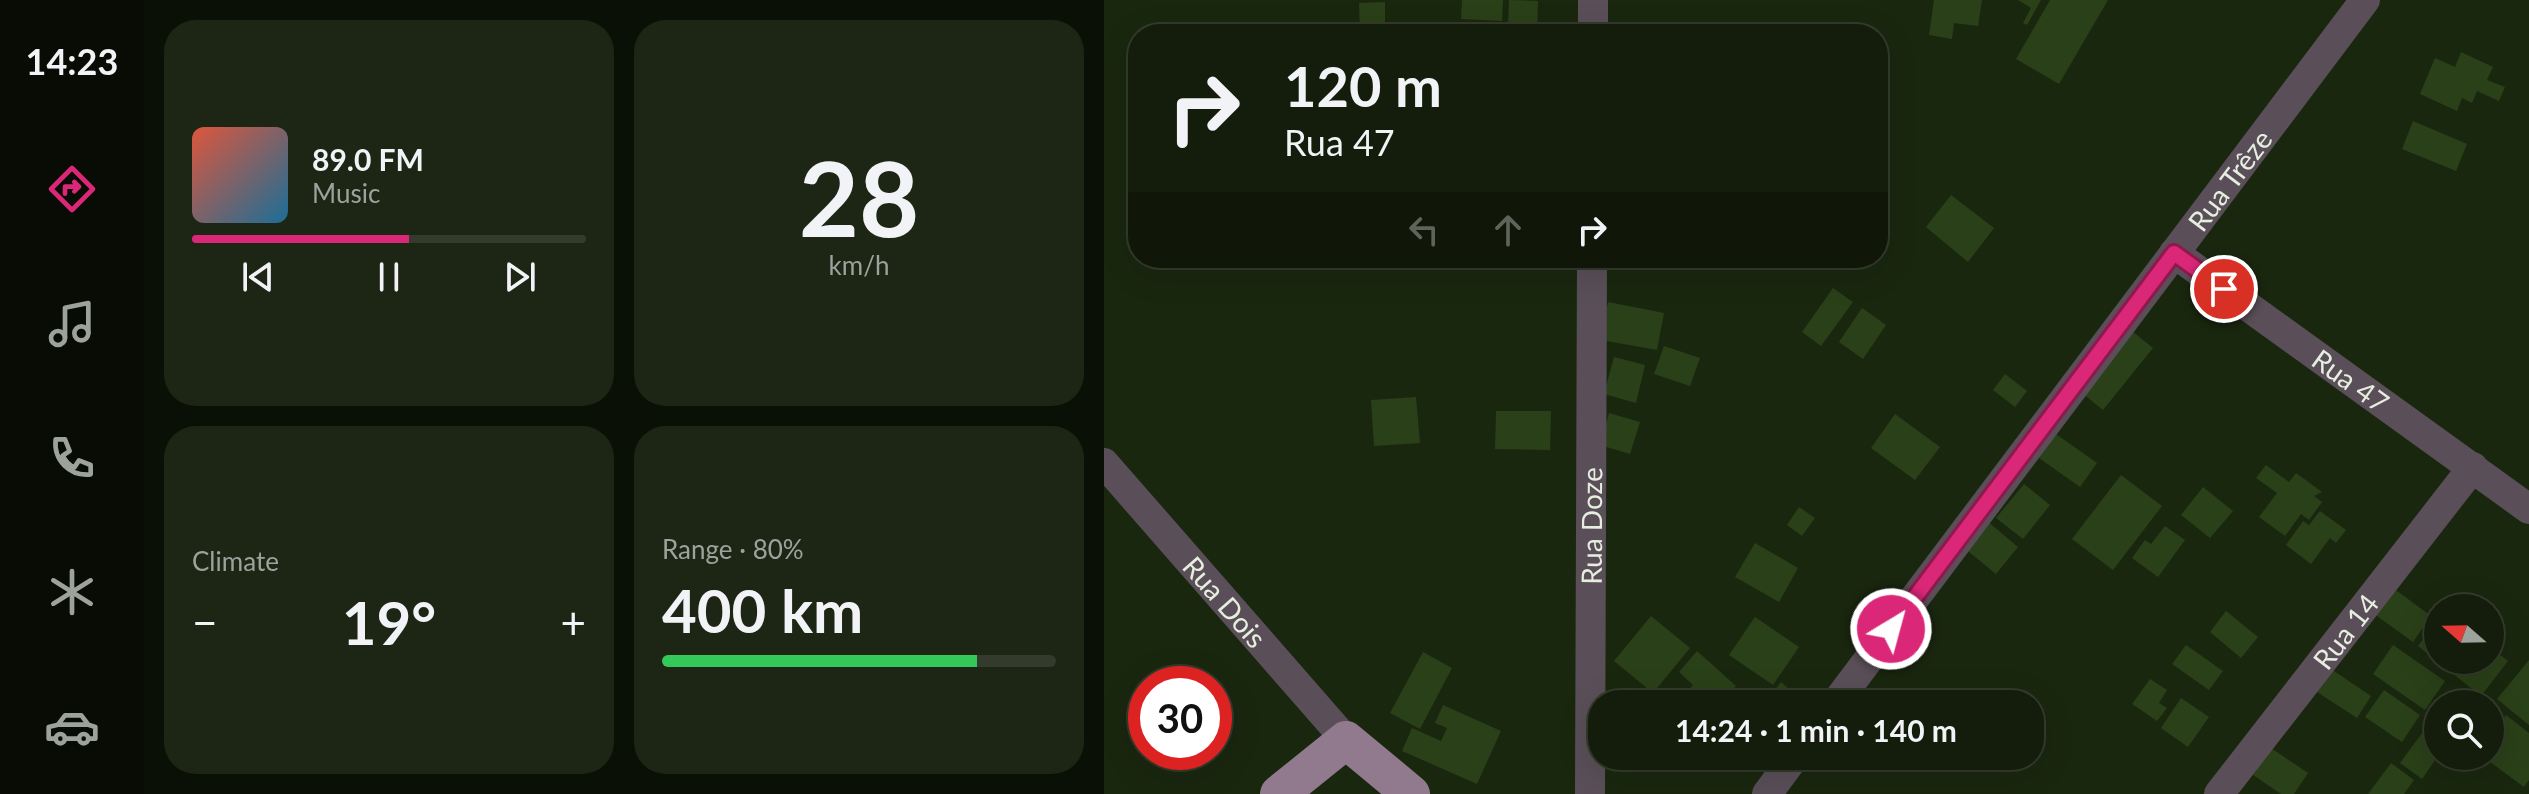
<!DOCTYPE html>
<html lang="en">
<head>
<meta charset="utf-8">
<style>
	body { margin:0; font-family:Lato,sans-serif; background:#1d2614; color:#f1f3f6; height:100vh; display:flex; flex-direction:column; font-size:30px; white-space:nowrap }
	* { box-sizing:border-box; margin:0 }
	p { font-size:26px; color:#9da29d }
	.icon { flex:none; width:44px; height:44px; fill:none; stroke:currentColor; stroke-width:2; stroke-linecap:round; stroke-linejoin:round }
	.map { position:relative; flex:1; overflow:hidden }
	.side { display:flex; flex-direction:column; gap:20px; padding:20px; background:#0b1006; width:960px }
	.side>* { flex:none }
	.top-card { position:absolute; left:24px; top:24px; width:760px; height:244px; border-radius:32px; box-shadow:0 8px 32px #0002,0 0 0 2px #333b2c; background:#141d0b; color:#f1f3f6; overflow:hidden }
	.needle { width:52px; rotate:290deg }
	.tools { position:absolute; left:1320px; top:594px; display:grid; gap:16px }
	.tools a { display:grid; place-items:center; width:80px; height:80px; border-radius:50%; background:#141d0b; box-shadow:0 8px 32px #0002,0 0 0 2px #333b2c; font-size:40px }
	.speed { position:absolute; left:24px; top:666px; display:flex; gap:16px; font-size:40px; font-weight:700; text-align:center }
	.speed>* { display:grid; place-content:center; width:104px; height:104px; border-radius:50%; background:#141d0b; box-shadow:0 8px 32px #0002,0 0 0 2px #333b2c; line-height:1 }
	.speed .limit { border:12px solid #d22; background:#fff; color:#111 }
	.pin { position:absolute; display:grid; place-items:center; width:68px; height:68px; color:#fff; margin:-34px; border:4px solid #fff; border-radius:50%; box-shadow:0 2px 8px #0007 }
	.me { position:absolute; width:88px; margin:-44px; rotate:37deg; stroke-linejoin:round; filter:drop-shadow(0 0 6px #0008) }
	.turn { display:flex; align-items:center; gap:28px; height:168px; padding:0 24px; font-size:36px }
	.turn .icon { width:104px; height:104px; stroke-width:2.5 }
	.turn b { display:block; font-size:56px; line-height:68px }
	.lanes { display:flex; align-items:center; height:76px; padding:0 24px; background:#0003; justify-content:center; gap:40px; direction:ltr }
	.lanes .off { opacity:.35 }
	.big { font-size:60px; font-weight:700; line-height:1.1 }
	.side .tile { flex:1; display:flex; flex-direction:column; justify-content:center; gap:12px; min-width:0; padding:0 28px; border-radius:32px; background:#1d2614 }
	.side .dial { align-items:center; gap:0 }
	.dial b { font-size:104px; line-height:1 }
	.song { display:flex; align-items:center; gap:24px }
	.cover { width:96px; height:96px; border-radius:12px; background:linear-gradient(135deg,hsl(10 70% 55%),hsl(200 70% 35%)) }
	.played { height:8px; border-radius:4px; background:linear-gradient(90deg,#db2777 55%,#333b2c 55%) }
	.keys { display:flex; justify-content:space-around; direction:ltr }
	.heat { display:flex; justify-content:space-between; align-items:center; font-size:44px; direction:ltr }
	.charge { height:12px; border-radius:6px; background:linear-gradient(90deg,#34c759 80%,#333b2c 0) }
	.side .tiles { flex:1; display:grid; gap:20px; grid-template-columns:repeat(2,1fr) }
	.trip { position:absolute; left:484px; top:690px; width:456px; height:80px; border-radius:32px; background:#141d0b; box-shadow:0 8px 32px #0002,0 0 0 2px #333b2c; font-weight:700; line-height:80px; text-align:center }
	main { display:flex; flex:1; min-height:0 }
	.tab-bar { display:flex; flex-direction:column; width:144px; justify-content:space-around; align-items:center; background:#080c04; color:#9da29d }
	.tab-bar .icon { width:56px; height:56px }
	.tab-bar .on { color:#db2777 }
	.tab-bar b { font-size:36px; color:#f1f3f6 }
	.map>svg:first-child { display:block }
	.building { fill:#2a4018 }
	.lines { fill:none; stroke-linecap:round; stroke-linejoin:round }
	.minor { stroke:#5a4f58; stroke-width:30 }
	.major { stroke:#917a8d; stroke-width:38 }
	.route-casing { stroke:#8e194d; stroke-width:20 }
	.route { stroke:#db2777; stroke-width:14 }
	.labels { text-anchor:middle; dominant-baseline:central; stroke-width:8; stroke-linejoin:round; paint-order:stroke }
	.street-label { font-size:28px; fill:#e5eedf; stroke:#080e05 }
</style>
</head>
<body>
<main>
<nav class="tab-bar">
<b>14:23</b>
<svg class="icon on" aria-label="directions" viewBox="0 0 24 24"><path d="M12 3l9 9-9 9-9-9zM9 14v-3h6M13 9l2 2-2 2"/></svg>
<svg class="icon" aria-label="music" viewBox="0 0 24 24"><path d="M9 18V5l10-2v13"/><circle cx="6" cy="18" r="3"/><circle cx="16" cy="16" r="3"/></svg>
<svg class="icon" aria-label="phone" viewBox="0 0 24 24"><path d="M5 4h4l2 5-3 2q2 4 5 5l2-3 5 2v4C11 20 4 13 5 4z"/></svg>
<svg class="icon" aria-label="climate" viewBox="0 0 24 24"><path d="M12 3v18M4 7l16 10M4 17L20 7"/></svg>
<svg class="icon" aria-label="car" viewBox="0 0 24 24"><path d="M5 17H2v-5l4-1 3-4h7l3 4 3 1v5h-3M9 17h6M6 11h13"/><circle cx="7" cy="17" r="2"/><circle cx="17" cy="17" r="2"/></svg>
</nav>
<section class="side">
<div class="tiles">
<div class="tile">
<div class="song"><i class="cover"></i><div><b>89.0 FM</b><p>Music</p></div></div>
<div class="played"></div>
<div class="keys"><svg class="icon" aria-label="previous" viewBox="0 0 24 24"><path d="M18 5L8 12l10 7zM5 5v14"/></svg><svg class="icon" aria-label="pause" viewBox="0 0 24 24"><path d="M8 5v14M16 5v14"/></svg><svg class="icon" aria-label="next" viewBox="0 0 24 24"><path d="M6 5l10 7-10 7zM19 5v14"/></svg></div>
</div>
<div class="tile dial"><b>28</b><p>km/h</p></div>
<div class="tile"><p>Climate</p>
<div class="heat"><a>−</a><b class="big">19°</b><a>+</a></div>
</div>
<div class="tile"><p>Range · 80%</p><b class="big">400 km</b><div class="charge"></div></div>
</div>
</section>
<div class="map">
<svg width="1425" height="794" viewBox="0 0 1425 794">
	<rect width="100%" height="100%" fill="#1a270f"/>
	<!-- building -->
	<g class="building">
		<polygon points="358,0 399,0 398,21 357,19"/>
		<polygon points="405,0 434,1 433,34 392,34 393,23 404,24"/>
		<polygon points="830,0 878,0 874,26 850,23 848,39 825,35"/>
		<polygon points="914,0 937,0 923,25 919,23 927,8"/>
		<polygon points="946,0 1004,0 955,84 912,59"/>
		<polygon points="281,2 281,34 256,34 255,3"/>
		<polygon points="1357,52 1389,67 1383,80 1401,87 1395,101 1373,91 1368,103 1358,98 1353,111 1316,94 1331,58 1351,67"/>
		<polygon points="1309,121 1363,144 1352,171 1298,149"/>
		<polygon points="847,195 890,228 864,262 822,227"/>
		<polygon points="729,288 749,302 717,346 698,332"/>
		<polygon points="504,302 560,313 553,350 497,340"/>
		<polygon points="758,308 782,325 759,359 735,342"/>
		<polygon points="1028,331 1049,348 999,410 978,393"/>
		<polygon points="560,346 596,358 586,386 550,374"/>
		<polygon points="510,357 541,365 532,403 500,394"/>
		<polygon points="901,374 923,391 911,407 889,390"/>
		<polygon points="312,397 316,443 270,446 267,400"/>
		<polygon points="392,411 447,411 446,450 391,449"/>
		<polygon points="505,413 536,422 526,454 496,445"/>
		<polygon points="791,414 836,447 811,480 767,448"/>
		<polygon points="952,434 993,463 976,487 935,458"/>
		<polygon points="1162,465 1185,482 1192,473 1218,492 1210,496 1218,502 1205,520 1197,514 1181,536 1155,517 1173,493 1152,478"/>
		<polygon points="1017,475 1058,506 1009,570 968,539"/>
		<polygon points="920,484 946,505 919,539 892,518"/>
		<polygon points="1099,487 1129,511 1106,538 1077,515"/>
		<polygon points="695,507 711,518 698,536 683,525"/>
		<polygon points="1216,511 1242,530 1232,543 1226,538 1207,564 1182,545 1199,521 1205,525"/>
		<polygon points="882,520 914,547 892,574 859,547"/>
		<polygon points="1061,526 1081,540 1054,577 1028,558 1041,540 1047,544"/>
		<polygon points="651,543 694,568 675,602 631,577"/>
		<polygon points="1285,585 1327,616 1309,642 1266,611"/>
		<polygon points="1122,611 1154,637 1137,658 1106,632"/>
		<polygon points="547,616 586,648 549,693 510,661"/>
		<polygon points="651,617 695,647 669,685 625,655"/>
		<polygon points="1334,620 1334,660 1386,660 1386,647 1404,661 1377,696 1314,646"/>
		<polygon points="1082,645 1119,671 1105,690 1068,664"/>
		<polygon points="1289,645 1341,681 1321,710 1269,674"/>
		<polygon points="593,651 632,686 616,704 594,704 582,694 589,685 575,672"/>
		<polygon points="319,652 348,668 316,729 286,713"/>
		<polygon points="1425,660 1425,725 1393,699"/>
		<polygon points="1224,667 1267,696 1253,718 1210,690"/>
		<polygon points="1046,679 1063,690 1055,703 1063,708 1053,721 1028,704"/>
		<polygon points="677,682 685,689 673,704 660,704"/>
		<polygon points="1280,690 1316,715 1298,742 1261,717"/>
		<polygon points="1077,698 1105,717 1084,747 1057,728"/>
		<polygon points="339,705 397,731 373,784 298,751 308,728 337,741 343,728 331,723"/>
		<polygon points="1402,715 1425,733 1425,780 1420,787 1378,756 1386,756 1386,737"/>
		<polygon points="1321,729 1334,738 1334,756 1318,779 1296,763"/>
		<polygon points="1167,748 1204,773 1190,794 1177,794 1149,775"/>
		<polygon points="1287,763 1310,780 1300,794 1264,794"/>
	</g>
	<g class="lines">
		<!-- minor -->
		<g class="minor">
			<polyline points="489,34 489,0"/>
			<path id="s1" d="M1070,253L1425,509"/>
			<path id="s2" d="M0,463L242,740"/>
			<path id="s3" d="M731,704L1261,0"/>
			<path id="s4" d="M486,794L488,258"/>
			<polyline points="663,794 691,756"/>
			<path id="s5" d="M1115,794L1369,467"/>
		</g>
		<!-- major -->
		<polyline class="major" points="175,794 242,740 307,794"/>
	</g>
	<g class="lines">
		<!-- route casing -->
		<g class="route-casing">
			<polyline id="route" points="787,629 1070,253 1120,289"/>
		</g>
		<!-- route -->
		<use href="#route" class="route"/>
	</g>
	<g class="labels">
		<!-- street labels -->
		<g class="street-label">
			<text stroke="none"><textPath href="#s3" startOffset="656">Rua Trêze</textPath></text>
			<text stroke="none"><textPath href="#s1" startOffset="218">Rua 47</textPath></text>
			<text stroke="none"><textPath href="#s4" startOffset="268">Rua Doze</textPath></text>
			<text stroke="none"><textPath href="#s2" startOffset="184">Rua Dois</textPath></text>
			<text stroke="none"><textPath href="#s5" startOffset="206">Rua 14</textPath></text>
		</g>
	</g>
</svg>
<div class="tools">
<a><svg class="needle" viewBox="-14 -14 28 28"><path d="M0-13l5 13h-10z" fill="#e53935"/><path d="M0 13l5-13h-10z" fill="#9da29d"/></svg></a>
<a><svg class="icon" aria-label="search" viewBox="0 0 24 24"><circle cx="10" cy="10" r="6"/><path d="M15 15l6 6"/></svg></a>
</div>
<div class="speed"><div class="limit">30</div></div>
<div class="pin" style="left:1120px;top:289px;background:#d93025"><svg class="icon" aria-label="arrive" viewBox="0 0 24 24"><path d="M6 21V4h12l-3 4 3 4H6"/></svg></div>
<svg class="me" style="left:787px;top:629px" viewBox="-20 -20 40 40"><circle r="17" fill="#db2777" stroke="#fff" stroke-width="3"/><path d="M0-11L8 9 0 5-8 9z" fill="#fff"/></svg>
<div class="trip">14:24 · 1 min · 140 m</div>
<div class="top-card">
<div class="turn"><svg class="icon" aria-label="right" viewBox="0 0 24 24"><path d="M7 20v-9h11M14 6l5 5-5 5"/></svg><div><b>120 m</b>Rua 47</div></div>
<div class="lanes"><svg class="icon off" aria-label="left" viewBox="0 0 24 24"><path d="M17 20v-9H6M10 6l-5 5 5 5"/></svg><svg class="icon off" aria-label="ahead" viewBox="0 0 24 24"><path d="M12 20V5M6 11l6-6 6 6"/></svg><svg class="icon" aria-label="right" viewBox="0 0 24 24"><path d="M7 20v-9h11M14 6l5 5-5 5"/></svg></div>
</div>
</div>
</main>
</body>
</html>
